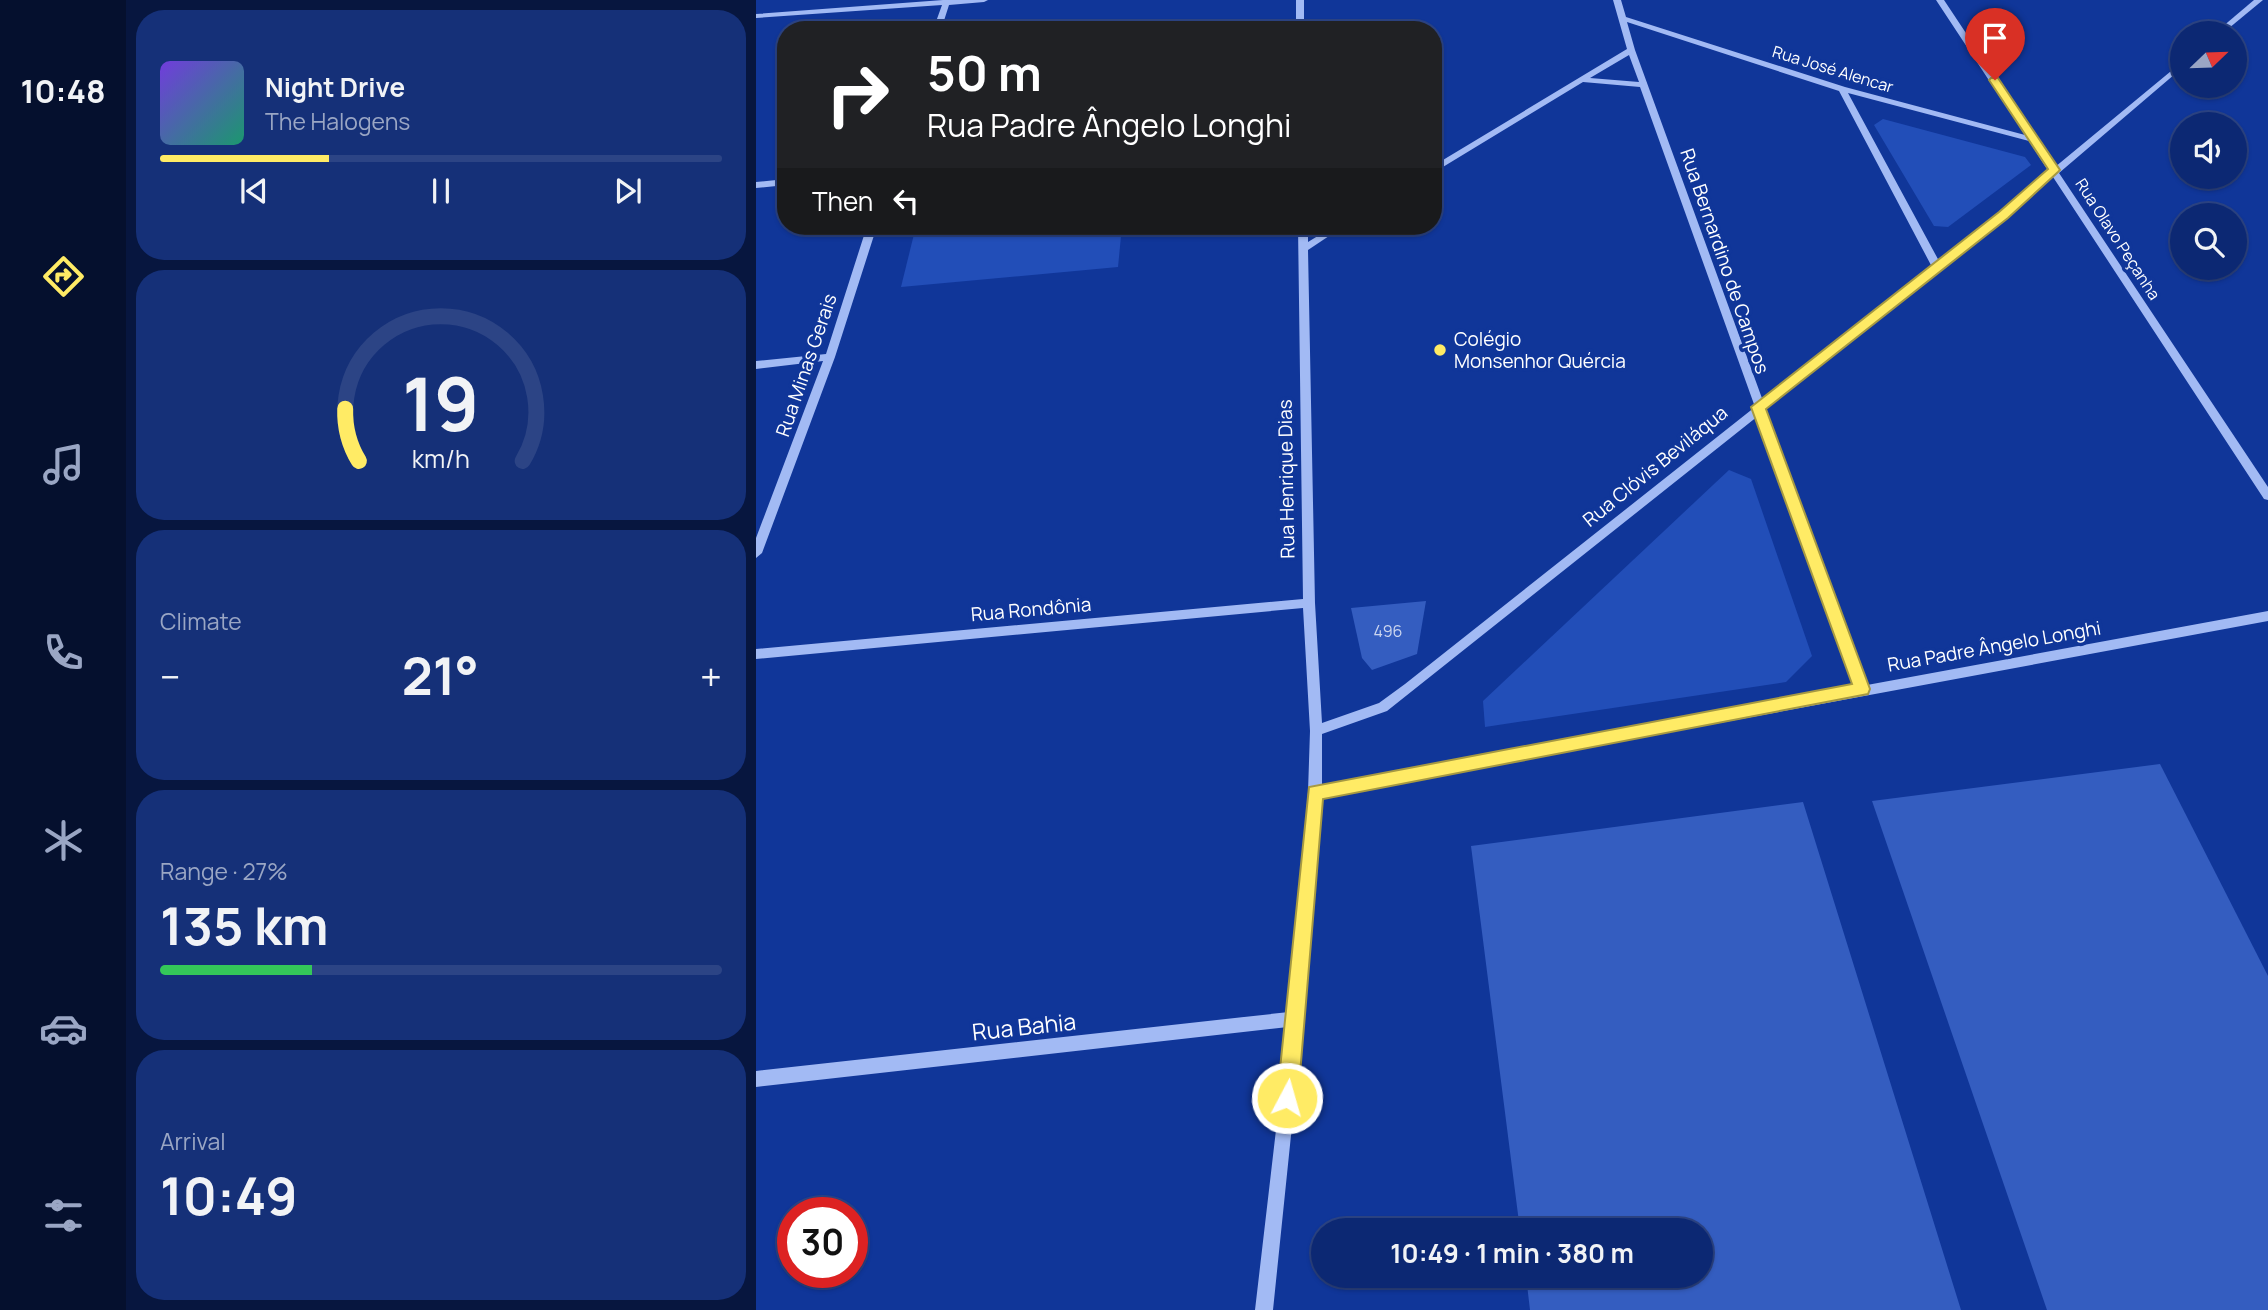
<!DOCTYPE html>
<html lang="en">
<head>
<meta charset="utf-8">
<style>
	body { margin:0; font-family:Manrope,sans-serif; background:#153078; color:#f1f3f6; height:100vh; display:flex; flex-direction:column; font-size:26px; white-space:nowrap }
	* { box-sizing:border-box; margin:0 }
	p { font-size:23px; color:#9aa6c4 }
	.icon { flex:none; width:38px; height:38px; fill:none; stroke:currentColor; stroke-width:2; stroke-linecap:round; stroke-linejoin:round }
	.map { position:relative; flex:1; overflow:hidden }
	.details { display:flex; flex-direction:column; gap:10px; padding:10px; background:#07163f; width:630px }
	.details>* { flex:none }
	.hud { position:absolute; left:21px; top:21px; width:665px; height:214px; border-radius:28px; box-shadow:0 2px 5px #0004,0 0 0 2px #2c4485; background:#202124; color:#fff; overflow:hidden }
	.needle { width:46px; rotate:67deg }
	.fabs { position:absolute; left:1414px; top:21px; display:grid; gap:14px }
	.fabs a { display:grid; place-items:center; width:77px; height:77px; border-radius:50%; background:#0c2873; box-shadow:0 2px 5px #0004,0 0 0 2px #2c4485; font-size:35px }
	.speed { position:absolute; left:21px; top:1197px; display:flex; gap:14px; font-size:35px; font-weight:700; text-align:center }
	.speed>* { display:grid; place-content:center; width:91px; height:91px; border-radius:50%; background:#0c2873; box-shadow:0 2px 5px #0004,0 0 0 2px #2c4485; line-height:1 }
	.speed .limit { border:10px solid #d22; background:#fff; color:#111 }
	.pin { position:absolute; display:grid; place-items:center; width:60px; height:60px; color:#fff; margin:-72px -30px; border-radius:50% 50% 50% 0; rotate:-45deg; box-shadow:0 0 7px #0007 }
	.pin .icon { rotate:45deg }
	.me { position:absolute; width:77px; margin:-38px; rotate:6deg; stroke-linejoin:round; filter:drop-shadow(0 0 5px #0008) }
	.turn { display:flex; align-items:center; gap:24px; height:147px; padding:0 35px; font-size:32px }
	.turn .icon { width:91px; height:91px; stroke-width:2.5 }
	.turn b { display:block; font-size:49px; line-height:60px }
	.then { display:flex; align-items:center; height:66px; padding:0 35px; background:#0003; gap:14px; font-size:26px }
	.big { font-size:52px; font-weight:700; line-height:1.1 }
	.details .tile { flex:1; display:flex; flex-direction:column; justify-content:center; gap:10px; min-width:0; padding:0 24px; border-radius:28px; background:#153078 }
	.details .dial { align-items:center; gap:0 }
	.dial svg { height:182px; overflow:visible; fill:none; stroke:#2c4485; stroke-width:7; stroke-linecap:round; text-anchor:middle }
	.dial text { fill:#f1f3f6; stroke:none }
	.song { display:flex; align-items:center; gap:21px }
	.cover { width:84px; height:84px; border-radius:10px; background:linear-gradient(135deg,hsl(260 70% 55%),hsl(160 70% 35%)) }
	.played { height:7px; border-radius:4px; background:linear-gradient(90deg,#ffeb65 30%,#2c4485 30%) }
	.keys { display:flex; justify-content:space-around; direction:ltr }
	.heat { display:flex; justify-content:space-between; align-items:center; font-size:38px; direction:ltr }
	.charge { height:10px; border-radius:5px; background:linear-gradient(90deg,#34c759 27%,#2c4485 0) }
	.trip { position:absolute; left:555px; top:1218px; width:402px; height:70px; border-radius:35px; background:#0c2873; box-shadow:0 2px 5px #0004,0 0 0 2px #2c4485; font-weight:700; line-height:70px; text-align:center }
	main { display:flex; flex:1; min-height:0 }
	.dock { display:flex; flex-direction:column; width:126px; justify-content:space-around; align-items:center; background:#05102e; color:#9aa6c4 }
	.dock .icon { width:49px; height:49px }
	.dock .active { color:#ffeb65 }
	.dock b { font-size:32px; color:#f1f3f6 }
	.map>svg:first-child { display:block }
	.green { fill:#224eb8 }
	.building { fill:#345dc0 }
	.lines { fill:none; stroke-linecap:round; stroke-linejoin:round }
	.minor { fill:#a2baf4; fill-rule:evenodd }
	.route { fill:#ffeb65; stroke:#a69942; stroke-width:2 }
	.poi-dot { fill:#ffeb65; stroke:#103699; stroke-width:2.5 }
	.labels { text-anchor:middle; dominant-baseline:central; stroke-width:7; stroke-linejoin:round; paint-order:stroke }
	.far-street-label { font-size:16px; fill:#fff; stroke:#103699 }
	.number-label { font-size:16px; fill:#ccd6ef }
	.street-label { font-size:19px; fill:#fff; stroke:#103699 }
	.poi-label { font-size:19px; fill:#fff; stroke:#103699; text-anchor:start }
	.near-street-label { font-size:23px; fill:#fff; stroke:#103699 }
</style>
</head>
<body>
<main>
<nav class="dock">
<b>10:48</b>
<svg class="icon active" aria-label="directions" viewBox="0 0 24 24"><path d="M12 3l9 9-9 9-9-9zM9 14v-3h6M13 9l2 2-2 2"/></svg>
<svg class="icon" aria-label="music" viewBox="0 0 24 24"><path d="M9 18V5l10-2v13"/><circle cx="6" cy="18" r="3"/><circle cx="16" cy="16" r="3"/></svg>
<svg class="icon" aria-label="phone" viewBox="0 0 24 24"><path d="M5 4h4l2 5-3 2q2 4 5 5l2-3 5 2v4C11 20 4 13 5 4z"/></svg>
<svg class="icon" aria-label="climate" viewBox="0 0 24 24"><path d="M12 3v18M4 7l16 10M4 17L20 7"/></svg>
<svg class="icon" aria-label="car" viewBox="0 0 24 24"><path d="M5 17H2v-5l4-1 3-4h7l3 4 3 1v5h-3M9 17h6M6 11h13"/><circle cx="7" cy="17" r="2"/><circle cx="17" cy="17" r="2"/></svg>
<svg class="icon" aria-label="filters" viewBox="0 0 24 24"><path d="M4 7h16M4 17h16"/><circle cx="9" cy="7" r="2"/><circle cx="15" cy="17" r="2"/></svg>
</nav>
<section class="details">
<div class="tile">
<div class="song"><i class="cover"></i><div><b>Night Drive</b><p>The Halogens</p></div></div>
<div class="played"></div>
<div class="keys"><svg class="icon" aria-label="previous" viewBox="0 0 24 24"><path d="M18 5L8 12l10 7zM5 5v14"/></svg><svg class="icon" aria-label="pause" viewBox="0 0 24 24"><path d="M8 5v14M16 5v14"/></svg><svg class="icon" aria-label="next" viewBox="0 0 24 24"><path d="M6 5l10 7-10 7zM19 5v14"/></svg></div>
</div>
<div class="tile dial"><svg viewBox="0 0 100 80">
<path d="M14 69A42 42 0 1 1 86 69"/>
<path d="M14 69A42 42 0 0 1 8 46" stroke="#ffeb65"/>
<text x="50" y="56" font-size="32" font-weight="700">19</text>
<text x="50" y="72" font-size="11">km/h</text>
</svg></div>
<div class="tile"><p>Climate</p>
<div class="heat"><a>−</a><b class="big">21°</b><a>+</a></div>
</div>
<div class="tile"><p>Range · 27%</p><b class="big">135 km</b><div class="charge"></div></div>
<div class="tile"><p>Arrival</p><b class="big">10:49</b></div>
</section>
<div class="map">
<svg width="1512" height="1310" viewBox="0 0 1512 1310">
	<rect width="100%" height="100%" fill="#103699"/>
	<!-- green -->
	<g class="green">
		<polygon points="1127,119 1269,157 1275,165 1192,227 1178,226 1118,125"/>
		<polygon points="160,226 366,226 362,267 145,287"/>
		<polygon points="973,470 995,479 1056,656 1030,682 729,727 727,701"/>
	</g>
	<!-- building -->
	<g class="building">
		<polygon points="670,601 661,654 616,670 606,658 595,608"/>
		<polygon points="1404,764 1512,976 1512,1310 1291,1310 1116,801"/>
		<polygon points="1047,802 1205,1310 774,1310 770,1276 945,1276 945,1230 764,1230 715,846"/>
	</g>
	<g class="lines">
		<!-- minor -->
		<g class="minor">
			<polygon points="232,0 228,2 193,5 185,30 177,30 186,5 0,18 0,14 187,0"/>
			<rect x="540" y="0" width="8" height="30"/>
			<path d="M857,0H865L870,17L1089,87L1269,135L1180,0H1188L1279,137L1283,140L1282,142L1299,167L1426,62V68L1303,173L1512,487V500L1508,499L1297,177L1010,409L1111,685L1512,611V621L565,797L547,1019L517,1310H499L532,1027L0,1087V1071L533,1012L552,792L554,731L547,608L0,659V649L547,599L542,226H552V242L578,226H588L552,250L559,603L566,723L623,703L649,684L999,407L884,87L827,82L677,173V166L871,49ZM871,22L1083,91L1176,267L1007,401L879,50ZM873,55L883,82L834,78ZM1092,93L1273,141L1293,172L1183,261ZM1002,416L1099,687L566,785V734L631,711Z"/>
			<polygon points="1498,0 1507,0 1467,33 1459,33"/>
			<polygon points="30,179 30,185 0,188 0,182"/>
			<polygon points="111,226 121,226 79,357 6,553 0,558 0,538 67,361 0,369 0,361 70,354"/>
		</g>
	</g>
	<!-- route -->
	<polygon class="route" points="1235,78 1242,78 1304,170 1302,172 1252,218 1010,409 1114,689 1112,694 567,799 542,1098 539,1105 531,1108 524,1105 521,1098 553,787 1096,684 995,407 1243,212 1292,169 1233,80"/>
	<!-- markers -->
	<circle class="poi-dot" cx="684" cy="350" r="7"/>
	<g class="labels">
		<!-- far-street labels -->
		<g class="far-street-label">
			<text transform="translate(1077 69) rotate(17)">Rua José Alencar</text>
			<text transform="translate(1362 239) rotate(57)">Rua Olavo Peçanha</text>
		</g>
		<!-- number labels -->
		<g class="number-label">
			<text x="632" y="631">496</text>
		</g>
		<!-- street labels -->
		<g class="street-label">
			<text transform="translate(969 261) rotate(71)">Rua Bernardino de Campos</text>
			<text transform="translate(50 365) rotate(-71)">Rua Minas Gerais</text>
			<text transform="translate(899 466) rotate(-39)">Rua Clóvis Beviláqua</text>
			<text transform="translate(530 479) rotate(-91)">Rua Henrique Dias</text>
			<text transform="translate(275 609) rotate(-5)">Rua Rondônia</text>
			<text transform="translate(1238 646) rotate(-10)">Rua Padre Ângelo Longhi</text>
		</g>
		<!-- poi labels -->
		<g class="poi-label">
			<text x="698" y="339">Colégio<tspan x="698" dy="22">Monsenhor Quércia</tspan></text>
		</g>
		<!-- near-street labels -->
		<g class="near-street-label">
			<text transform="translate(268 1026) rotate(-6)">Rua Bahia</text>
		</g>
	</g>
</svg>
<div class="fabs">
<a><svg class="needle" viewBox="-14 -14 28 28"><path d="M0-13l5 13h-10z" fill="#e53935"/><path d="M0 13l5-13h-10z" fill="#9aa6c4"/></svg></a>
<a><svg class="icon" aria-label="sound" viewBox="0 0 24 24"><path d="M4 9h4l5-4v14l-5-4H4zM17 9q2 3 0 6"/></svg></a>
<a><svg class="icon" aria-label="search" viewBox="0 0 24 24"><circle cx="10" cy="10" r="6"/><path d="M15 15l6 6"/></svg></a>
</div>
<div class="speed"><div class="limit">30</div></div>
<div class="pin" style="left:1239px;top:80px;background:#d93025"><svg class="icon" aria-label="arrive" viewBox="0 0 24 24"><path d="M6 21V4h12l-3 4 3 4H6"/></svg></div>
<svg class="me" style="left:531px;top:1098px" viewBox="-20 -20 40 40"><circle r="17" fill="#ffeb65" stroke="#fff" stroke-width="3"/><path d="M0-11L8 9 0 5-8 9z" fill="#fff"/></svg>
<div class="trip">10:49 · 1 min · 380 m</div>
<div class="hud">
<div class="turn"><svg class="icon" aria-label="right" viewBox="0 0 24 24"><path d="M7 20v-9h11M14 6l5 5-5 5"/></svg><div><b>50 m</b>Rua Padre Ângelo Longhi</div></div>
<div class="then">Then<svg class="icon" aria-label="left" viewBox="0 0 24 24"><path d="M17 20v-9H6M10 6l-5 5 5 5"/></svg></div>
</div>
</div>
</main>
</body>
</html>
